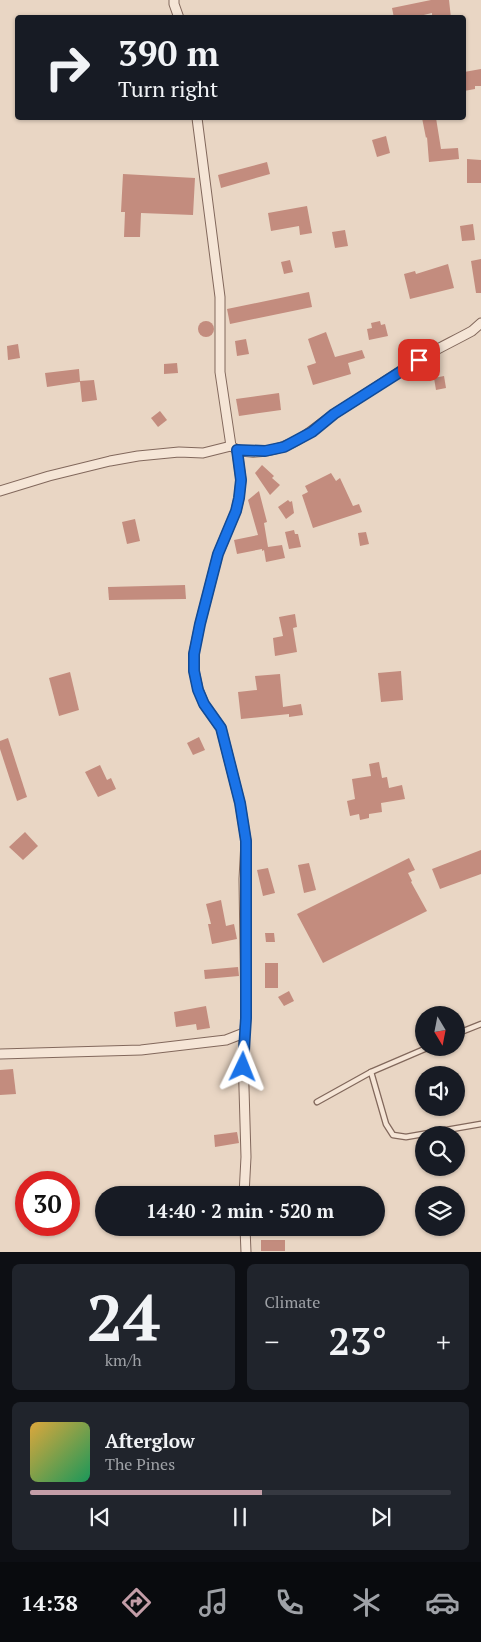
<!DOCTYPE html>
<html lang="en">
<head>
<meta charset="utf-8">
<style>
	body { margin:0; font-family:"PT Serif",serif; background:#20242c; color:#f1f3f6; height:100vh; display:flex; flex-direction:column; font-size:19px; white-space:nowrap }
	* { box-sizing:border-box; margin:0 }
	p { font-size:16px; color:#9ea1a6 }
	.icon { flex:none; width:28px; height:28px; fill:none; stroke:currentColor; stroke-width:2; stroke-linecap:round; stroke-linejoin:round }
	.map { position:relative; height:1252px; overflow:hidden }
	.side { display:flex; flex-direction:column; gap:12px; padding:12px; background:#0d0f14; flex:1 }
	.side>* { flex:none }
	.banner { position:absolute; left:15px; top:15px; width:451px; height:105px; border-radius:5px; box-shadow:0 1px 4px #0004; background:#171b24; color:#f1f3f6; overflow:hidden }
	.needle { width:32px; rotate:170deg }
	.fabs { position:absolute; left:415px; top:1006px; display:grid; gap:10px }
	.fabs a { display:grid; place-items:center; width:50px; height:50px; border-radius:50%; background:#171b24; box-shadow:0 1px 4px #0004; font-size:25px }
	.speed { position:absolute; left:15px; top:1171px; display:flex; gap:10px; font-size:25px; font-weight:700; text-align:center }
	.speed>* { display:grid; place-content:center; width:65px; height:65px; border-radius:50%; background:#171b24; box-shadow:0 1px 4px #0004; line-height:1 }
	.speed .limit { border:8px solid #d22; background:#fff; color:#111 }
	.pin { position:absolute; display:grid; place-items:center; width:42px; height:42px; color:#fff; margin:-21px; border-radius:10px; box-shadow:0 2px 8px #0006 }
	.me { position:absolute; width:55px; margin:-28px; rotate:2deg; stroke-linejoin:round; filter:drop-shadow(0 0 4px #0008) }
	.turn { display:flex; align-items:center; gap:18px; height:105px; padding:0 20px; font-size:22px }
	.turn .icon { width:65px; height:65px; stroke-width:2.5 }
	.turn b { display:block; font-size:35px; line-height:42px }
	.big { font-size:38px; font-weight:800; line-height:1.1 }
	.side .widget { flex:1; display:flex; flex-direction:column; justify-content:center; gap:8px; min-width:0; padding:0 18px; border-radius:8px; background:#20242c }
	.side .dial { align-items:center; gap:0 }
	.dial b { font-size:65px; line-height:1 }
	.song { display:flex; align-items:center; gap:15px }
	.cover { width:60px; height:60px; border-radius:8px; background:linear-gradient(135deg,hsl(40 70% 55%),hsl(150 70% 35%)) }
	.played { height:5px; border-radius:2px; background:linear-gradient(90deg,#c39da7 55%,#363941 55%) }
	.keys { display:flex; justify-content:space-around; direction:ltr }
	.heat { display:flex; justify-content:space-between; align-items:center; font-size:28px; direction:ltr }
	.side .tiles { flex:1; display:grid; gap:12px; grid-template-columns:1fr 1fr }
	.widget:last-child { grid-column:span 2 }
	.trip { position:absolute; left:95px; top:1186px; width:290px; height:50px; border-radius:25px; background:#171b24; box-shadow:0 1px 4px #0004; font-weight:800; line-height:50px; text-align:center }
	.tab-bar { display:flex; height:80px; justify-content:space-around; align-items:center; background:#090b0e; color:#9ea1a6 }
	.tab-bar .icon { width:35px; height:35px }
	.tab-bar .active { color:#c39da7 }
	.tab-bar b { font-size:22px; color:#f1f3f6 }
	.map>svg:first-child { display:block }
	.building { fill:#c38c7e }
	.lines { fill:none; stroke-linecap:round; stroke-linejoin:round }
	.lane-casing { stroke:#82685c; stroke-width:7 }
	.street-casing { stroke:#82685c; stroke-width:11 }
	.lane { stroke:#f5e5d6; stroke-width:4.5 }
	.street { stroke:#f5e5d6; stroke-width:9 }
	.route-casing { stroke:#114b97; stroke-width:12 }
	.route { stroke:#1a73e8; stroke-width:9 }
</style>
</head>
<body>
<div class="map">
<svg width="481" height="1252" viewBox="0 0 481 1252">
	<rect width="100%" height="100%" fill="#e9d6c4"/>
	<!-- building -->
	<g class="building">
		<polygon points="431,0 449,0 451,18 432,18 432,13 411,18 394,18 392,8"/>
		<polygon points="481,69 481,86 475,86 475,89 464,91 464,72"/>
		<polygon points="422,118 436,118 441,149 458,148 459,159 429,162 427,137 426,138"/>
		<polygon points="386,136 390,153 377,157 372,140"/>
		<polygon points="467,159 481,160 481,183 467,183"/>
		<polygon points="267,162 270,174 221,188 218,175"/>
		<polygon points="123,174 195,178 193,215 141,213 140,237 124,237 125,212 121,212"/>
		<polygon points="307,206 312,233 300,235 299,226 271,231 268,213"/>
		<polygon points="473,224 475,240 462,241 460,226"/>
		<polygon points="345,230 348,246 335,248 332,232"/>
		<polygon points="481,259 481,293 476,293 471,261"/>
		<polygon points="290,260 293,272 284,274 281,262"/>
		<polygon points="448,264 454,288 410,299 404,274 415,271 416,274"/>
		<polygon points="309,292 312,307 230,324 227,309"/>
		<circle cx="206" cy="329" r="8"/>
		<polygon points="380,321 381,325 385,324 388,336 369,340 367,329 372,328 371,323"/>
		<polygon points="326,332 335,357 362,350 365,358 348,363 351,374 313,385 307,366 316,363 308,339"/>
		<polygon points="246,339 249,354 237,356 235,341"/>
		<polygon points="18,344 20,358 8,360 7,346"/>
		<polygon points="177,363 178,373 164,374 164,364"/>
		<polygon points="79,369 80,381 94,380 97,400 82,402 80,382 47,387 45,373"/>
		<polygon points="444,376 446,388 436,390 434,378"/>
		<polygon points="279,393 281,410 239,416 236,399"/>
		<polygon points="160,411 167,420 158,427 151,418"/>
		<polygon points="262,465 274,476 272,478 280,485 270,495 255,473"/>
		<polygon points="331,473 336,481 340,478 353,506 359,504 362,512 313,528 302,495 308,492 305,486"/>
		<polygon points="259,491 267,522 264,523 268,547 282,545 285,558 266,562 264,550 262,551 262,549 237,554 234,540 258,535 248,500"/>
		<polygon points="288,500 290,502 292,501 294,513 286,519 278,507"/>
		<polygon points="135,519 140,541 127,544 122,522"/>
		<polygon points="294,530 295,534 298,534 301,547 289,549 285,532"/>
		<polygon points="366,532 369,544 360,546 358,533"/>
		<polygon points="185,585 186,599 109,600 108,587"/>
		<polygon points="295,614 297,627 293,628 297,652 275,656 273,638 283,636 279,617"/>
		<polygon points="401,671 403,700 381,702 378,673"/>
		<polygon points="70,672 79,710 59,716 49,678"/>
		<polygon points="280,674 283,707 301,704 303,715 289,717 289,714 241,719 238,692 257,690 255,676"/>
		<polygon points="199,737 205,750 193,755 187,743"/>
		<polygon points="8,738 27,797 17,801 0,749 0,741"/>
		<polygon points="379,762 382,778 387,777 389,788 402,785 405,799 381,803 382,812 369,814 369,818 360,820 359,814 350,816 347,801 355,799 352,779 371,776 369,764"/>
		<polygon points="100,765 107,780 111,778 116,789 98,797 85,772"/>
		<polygon points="25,832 38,846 23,860 9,847"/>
		<polygon points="481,850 481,874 440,889 432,869"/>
		<polygon points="409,858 415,870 408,873 412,881 411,882 427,911 323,963 297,914"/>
		<polygon points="309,863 316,890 304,893 298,865"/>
		<polygon points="268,868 275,893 263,896 257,870"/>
		<polygon points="221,900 226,926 234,924 237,939 212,944 208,924 211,924 206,904"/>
		<polygon points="265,933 274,933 275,942 266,942"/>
		<rect x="265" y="963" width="13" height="25"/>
		<polygon points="238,967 239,976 205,979 204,970"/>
		<polygon points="289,991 294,1001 284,1006 278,997"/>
		<polygon points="206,1006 210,1028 197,1030 196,1024 176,1027 174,1012"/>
		<polygon points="13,1069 16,1094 0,1095 0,1070"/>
		<polygon points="237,1132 239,1143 215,1147 214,1135"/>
		<rect x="261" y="1240" width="24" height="11"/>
	</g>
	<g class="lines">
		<!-- lane casing -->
		<g class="lane-casing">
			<g id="lane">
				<polyline points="456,1034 481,1024"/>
				<polyline points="371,1072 386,1124 393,1135 406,1137 481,1124"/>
				<polyline points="317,1102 371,1072 427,1048"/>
			</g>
		</g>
		<!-- street casing -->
		<g class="street-casing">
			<g id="street">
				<polyline points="174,0 174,4 179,18"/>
				<path d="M197,118L220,297V372L231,446C244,456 267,452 282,447C304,440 319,424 337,412C360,398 382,383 405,368C426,354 450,343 472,331L481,323"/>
				<polyline points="237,450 241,480 239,498 236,511 218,554 200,624 194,653 194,671 198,689 204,704 221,728 240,803 246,841 244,879 246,1018 243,1054 246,1157 244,1195"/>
				<polyline points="0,491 49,476 110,461 138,456 179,452 203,453 231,446"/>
				<polyline points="0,1054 141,1050 226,1040 244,1033"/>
				<polyline points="245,1228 246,1252"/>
			</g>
		</g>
		<!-- lane -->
		<use href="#lane" class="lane"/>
		<!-- street -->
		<use href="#street" class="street"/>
	</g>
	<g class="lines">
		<!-- route casing -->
		<g class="route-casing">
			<polyline id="route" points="243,1067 246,1018 246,841 240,803 221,728 204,704 198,690 194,671 194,654 200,624 218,554 236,511 239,498 241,480 237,450 265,451 284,447 312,432 334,414 419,360"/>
		</g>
		<!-- route -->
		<use href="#route" class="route"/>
	</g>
</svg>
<div class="fabs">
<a><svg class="needle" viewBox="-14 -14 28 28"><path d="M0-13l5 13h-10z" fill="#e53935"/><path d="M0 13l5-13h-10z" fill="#9ea1a6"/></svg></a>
<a><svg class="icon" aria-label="sound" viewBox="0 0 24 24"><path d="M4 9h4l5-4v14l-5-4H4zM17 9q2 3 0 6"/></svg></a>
<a><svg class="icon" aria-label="search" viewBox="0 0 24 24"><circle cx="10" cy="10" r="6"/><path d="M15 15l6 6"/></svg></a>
<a><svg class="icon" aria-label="layers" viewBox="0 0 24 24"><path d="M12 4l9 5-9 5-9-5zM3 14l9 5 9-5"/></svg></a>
</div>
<div class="speed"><div class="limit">30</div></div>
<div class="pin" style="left:419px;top:360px;background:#d93025"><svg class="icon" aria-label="arrive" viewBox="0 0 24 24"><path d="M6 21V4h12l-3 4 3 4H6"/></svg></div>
<svg class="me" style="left:243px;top:1067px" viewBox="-20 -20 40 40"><path d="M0-17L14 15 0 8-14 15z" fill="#1a73e8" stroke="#fff" stroke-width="4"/></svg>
<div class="trip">14:40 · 2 min · 520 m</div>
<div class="banner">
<div class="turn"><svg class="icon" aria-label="right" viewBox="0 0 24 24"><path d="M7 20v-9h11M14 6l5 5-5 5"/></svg><div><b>390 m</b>Turn right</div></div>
</div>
</div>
<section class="side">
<div class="tiles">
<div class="widget dial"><b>24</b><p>km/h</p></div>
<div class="widget"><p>Climate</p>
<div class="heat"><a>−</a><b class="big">23°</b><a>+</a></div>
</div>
<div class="widget">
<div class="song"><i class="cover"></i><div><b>Afterglow</b><p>The Pines</p></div></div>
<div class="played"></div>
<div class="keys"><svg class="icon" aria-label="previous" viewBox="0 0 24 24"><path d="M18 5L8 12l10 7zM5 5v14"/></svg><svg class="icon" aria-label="pause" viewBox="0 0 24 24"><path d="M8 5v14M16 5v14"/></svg><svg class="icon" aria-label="next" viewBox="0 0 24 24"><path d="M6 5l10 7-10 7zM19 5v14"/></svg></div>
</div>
</div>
</section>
<nav class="tab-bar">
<b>14:38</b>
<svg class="icon active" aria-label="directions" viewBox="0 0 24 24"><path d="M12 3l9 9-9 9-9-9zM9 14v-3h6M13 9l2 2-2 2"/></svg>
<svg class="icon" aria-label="music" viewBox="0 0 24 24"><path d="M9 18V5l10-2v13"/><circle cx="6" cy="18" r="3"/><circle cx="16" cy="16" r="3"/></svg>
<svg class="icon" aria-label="phone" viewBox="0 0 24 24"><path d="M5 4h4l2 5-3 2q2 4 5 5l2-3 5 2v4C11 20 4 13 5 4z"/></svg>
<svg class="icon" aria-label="climate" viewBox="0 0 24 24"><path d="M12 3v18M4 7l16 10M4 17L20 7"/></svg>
<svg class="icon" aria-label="car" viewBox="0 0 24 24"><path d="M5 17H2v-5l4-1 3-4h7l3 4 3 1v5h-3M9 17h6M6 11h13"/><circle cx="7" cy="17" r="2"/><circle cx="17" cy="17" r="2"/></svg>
</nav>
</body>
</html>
